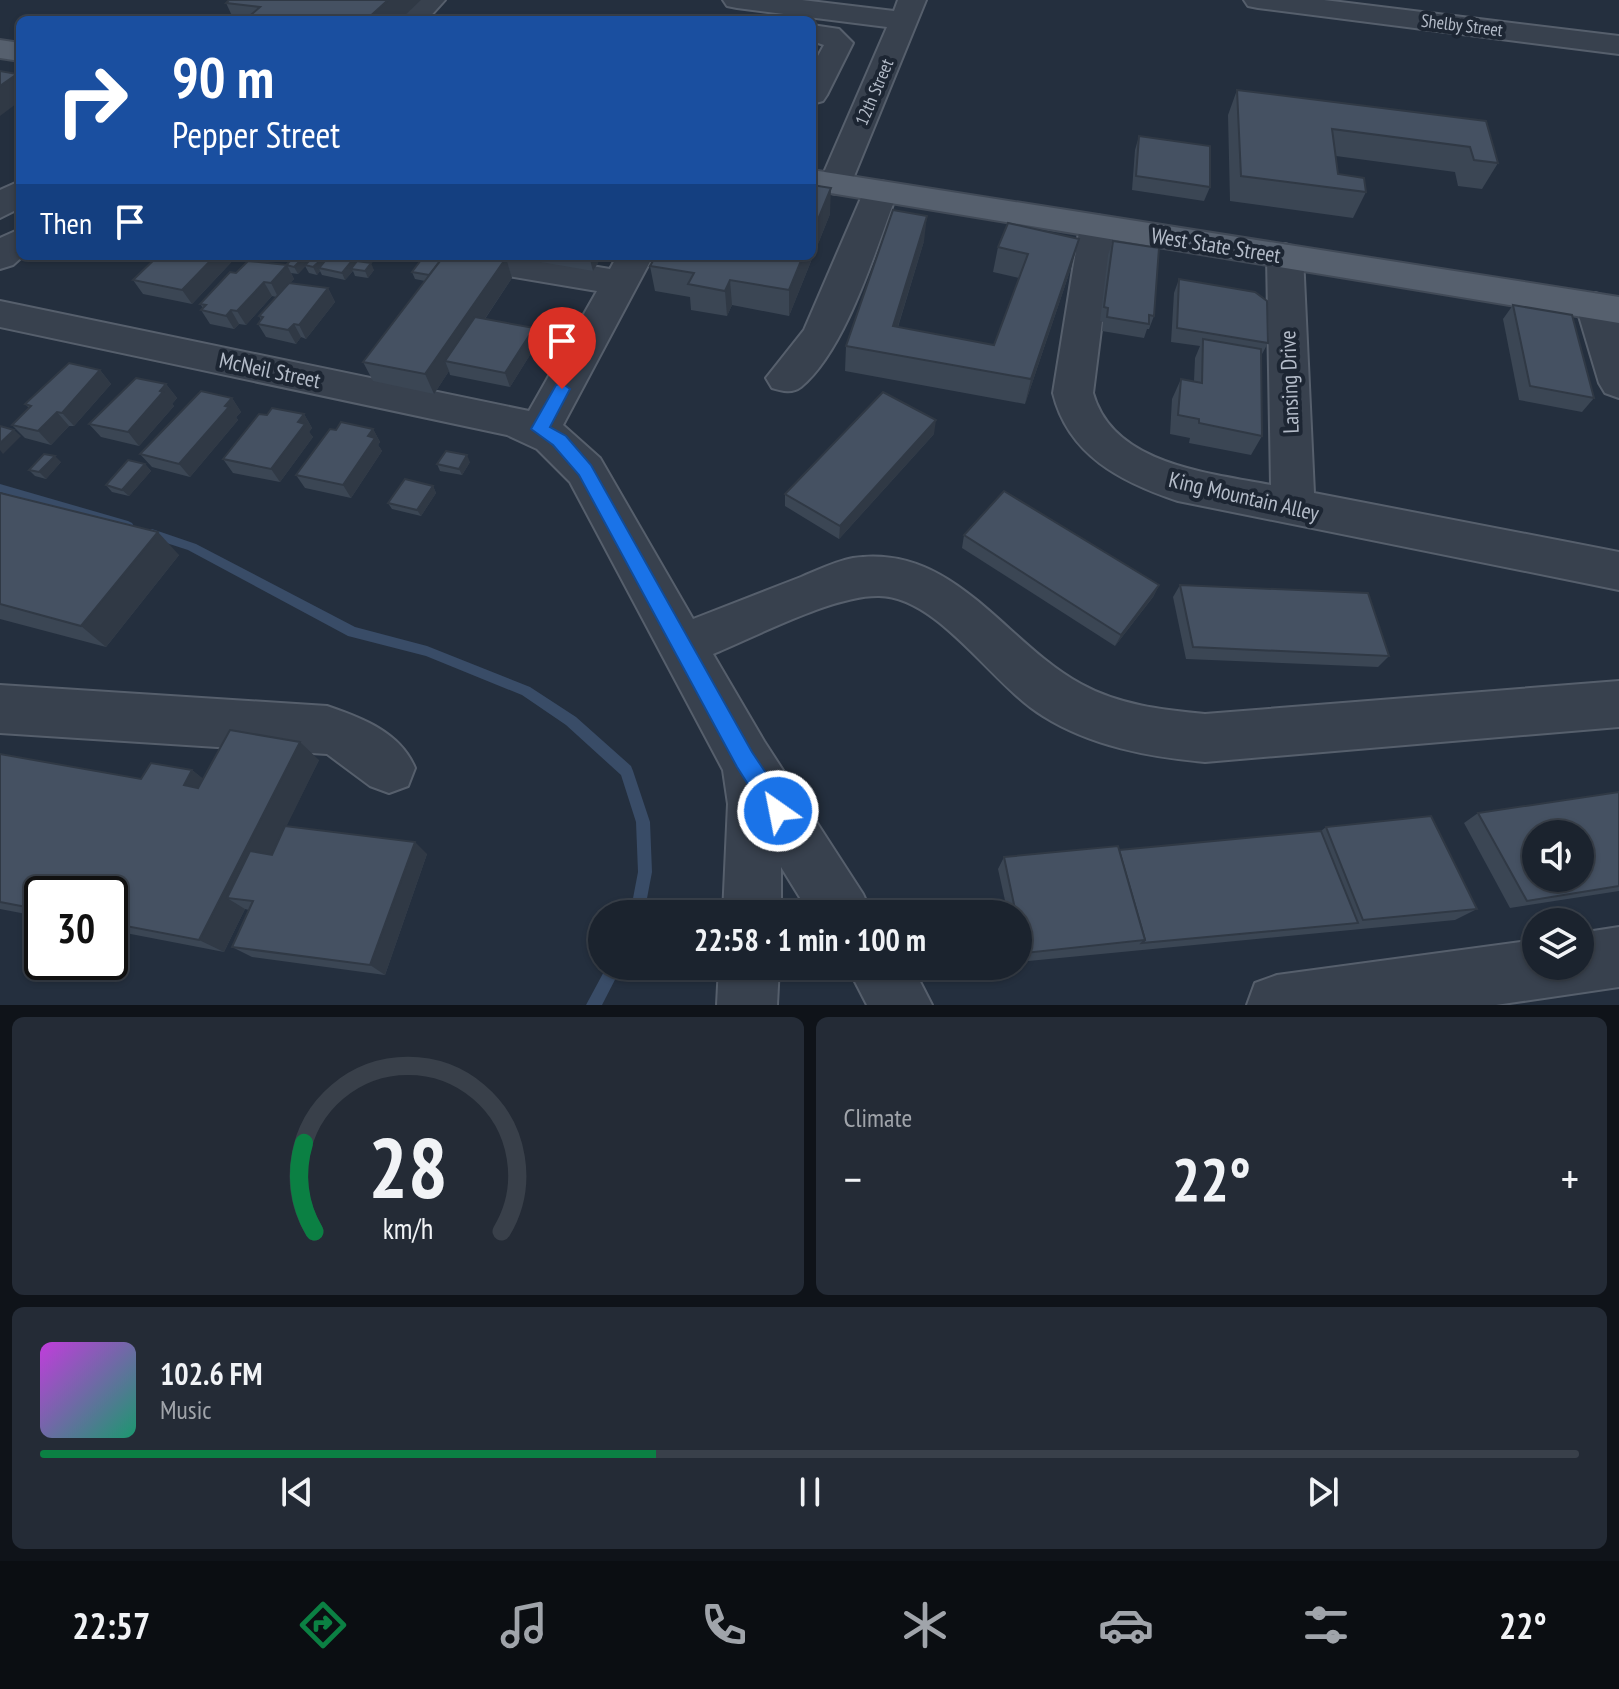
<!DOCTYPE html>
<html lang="en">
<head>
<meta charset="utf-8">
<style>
	body { margin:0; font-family:"PT Sans Narrow",sans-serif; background:#242b36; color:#f1f3f6; height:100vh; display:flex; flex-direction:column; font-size:30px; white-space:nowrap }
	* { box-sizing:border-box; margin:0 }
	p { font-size:26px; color:#a0a4aa }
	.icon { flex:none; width:44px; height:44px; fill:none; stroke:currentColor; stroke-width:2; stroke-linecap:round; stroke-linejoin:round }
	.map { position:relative; height:1005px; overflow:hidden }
	.side { display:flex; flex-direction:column; gap:12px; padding:12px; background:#0f1319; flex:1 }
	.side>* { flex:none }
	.hud { position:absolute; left:16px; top:16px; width:800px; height:244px; border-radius:12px; box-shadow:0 2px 6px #0004,0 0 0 2px #39404a; background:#1a4fa0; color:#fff; overflow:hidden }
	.tools { position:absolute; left:1522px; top:820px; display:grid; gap:16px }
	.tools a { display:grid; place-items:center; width:72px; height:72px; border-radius:50%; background:#1b232e; box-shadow:0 2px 6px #0004,0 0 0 2px #39404a; font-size:40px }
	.speed { position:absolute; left:24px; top:876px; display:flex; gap:16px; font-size:40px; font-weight:700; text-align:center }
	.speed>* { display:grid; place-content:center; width:104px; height:104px; border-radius:50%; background:#1b232e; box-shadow:0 2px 6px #0004,0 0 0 2px #39404a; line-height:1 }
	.speed .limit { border:4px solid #111; border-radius:12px; background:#fff; color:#111 }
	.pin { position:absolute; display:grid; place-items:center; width:68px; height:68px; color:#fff; margin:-82px -34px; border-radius:50% 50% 50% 0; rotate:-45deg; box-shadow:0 0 8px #0007 }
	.pin .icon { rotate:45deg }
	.me { position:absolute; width:88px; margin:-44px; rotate:327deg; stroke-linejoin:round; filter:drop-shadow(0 0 6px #0008) }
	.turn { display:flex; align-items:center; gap:28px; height:168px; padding:0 24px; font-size:36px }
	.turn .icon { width:104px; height:104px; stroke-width:2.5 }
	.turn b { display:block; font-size:56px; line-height:68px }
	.then { display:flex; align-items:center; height:76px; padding:0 24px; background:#0003; gap:16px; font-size:30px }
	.big { font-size:60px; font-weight:600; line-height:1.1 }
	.side .tile { flex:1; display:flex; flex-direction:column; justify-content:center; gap:12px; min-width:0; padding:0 28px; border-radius:12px; background:#242b36 }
	.side .dial { align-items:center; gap:0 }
	.dial svg { height:208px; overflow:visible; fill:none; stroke:#39404a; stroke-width:7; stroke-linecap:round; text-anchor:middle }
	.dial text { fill:#f1f3f6; stroke:none }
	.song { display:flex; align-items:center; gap:24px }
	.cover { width:96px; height:96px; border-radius:12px; background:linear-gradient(135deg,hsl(290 70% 55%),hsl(160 70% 35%)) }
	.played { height:8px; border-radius:4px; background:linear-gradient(90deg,#0b8043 40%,#39404a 40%) }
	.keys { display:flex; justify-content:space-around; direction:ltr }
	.heat { display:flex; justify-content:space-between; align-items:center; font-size:44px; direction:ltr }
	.side .tiles { flex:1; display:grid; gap:12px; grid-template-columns:1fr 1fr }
	.tile:last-child { grid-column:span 2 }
	.trip { position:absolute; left:588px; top:900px; width:444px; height:80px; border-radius:40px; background:#1b232e; box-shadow:0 2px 6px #0004,0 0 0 2px #39404a; font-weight:600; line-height:80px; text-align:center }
	.menu { display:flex; height:128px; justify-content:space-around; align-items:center; background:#0b0e12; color:#a0a4aa }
	.menu .icon { width:56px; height:56px }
	.menu .current { color:#0b8043 }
	.menu b { font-size:36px; color:#f1f3f6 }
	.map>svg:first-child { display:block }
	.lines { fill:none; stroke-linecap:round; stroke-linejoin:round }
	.stream { fill:#394c67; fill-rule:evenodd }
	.minor-casing { stroke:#565f6c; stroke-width:4 }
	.major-casing { stroke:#414a57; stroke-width:4 }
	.minor { fill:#38414e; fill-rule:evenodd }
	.major { fill:#56606e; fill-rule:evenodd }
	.wall { fill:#3b4654 }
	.shaded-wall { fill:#303945 }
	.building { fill:#455162; stroke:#303945; stroke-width:2; fill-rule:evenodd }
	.route { fill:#1a73e8; stroke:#114b97; stroke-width:2 }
	.labels { text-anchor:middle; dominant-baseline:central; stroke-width:8; stroke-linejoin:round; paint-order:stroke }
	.far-street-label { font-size:18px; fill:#b4bcc9; stroke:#1d2633 }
	.street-label { font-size:22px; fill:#b4bcc9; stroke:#1d2633 }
</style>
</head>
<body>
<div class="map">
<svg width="1619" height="1005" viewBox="0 0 1619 1005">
	<rect width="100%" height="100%" fill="#242f3e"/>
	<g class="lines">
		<!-- stream -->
		<g class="stream">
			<polygon points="0,484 128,521 132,523 134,526 132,529 128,531 0,492"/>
			<polygon points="152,529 196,544 355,627 427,646 530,687 576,717 631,766 633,771 650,822 652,872 644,914 630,914 638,872 636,822 621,775 566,725 522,695 426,656 348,636 188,550 148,537 146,534 148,531"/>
			<polygon points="607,966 622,966 602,1005 586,1005"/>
		</g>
		<!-- minor casing -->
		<g class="minor-casing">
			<g id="minor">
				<polygon points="416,0 445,0 427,20 397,20"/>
				<polygon points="723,0 802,0 894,11 898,0 926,0 848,191 836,194 824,191 819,184 887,27 737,8 727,6"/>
				<polygon points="1244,0 1324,0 1619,36 1619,54 1258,8 1248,6"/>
				<polygon points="812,25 839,29 853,43 827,95 823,101 812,104 812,67 824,45 812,41"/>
				<polygon points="20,181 20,208 0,218 0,190"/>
				<path d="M881,181L893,184L898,191C876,247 847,349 801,387C792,394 782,391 772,388L766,378L804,330L864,191L869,184Z"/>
				<path d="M1097,215L1109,218L1114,226L1093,393C1113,465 1209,473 1271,485L1267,256L1272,248L1285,244L1298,248L1303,256L1314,493L1619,552V590L1178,501C1121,482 1068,455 1053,393L1080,226L1085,218Z"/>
				<polygon points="20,229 20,256 23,256 13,265 0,269 0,238"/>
				<path d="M443,256H531L610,269L617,256H653L563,425L600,458L693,619C729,605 765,591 801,577C818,570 836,561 853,558C954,543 1004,642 1081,684C1119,705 1163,710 1205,714L1619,681V727L1205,762C1149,757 1091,746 1043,716C992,685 939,597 879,596C834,595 757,636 713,654L764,741L863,894L872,914H810L781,867V914H723L728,804L723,770L570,482L537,449L507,435L0,327V301L529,411L597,291L461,268L448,264Z"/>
				<polygon points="1595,293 1608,297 1619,322 1619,398 1605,393 1599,383 1576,306 1582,297"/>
				<path d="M0,685L327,706C362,718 400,732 415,768L408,786L389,793L370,786L327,754L0,733Z"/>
				<polygon points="1619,927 1619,987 1496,1005 1247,1005 1255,983 1277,975 1536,940 1536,966 1580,966 1580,933"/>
				<polygon points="719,966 779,966 777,1005 717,1005"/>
				<polygon points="847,966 912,966 932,1005 867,1005"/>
			</g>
		</g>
		<!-- major casing -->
		<g class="major-casing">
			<g id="major">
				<polygon points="0,40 20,43 20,61 0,58"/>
				<polygon points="812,170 1619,297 1619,323 812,190"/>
			</g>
		</g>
		<!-- minor -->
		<use href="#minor" class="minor"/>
		<!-- major -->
		<use href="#major" class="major"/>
	</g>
	<!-- wall -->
	<g class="wall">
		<polygon points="421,0 400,20 234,20 226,3"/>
		<polygon points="1237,90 1486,121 1498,163 1482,189 1458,186 1455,172 1336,156 1338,174 1366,192 1353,218 1230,201 1228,115"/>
		<polygon points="1139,136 1210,187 1204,201 1132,190 1135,150"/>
		<polygon points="830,214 789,316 732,305 727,316 691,310 690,297 655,291 650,266"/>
		<polygon points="924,241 898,327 994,345 1019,278 993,272 998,247 1072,265 1025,404 845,371 846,346"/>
		<polygon points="1113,241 1154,316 1149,329 1147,329 1144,338 1102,331 1103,322 1100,321 1108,255"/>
		<polygon points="158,256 237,256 192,304 143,294 133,280"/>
		<polygon points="528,256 602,256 593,271 529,260"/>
		<polygon points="506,258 512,278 485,319 538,342 510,387 450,375 449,371 434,394 373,381 363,362 425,281 415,279 412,272"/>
		<polygon points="322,259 324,262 359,261 374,270 368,278 355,276 353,271 345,280 322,275 320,271 317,275 309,273 305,266 298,274 291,273 294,279 290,283 328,288 335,302 306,339 301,337 296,344 266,337 258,324 261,320 259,316 276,297 272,296 246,325 239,324 234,329 210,324 201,310 203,308 200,304 236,273 307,263"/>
		<polygon points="1179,279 1268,343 1261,356 1262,436 1251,455 1189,443 1190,438 1170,434 1172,399 1181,379 1194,381 1195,358 1200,346 1171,342 1174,293"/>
		<polygon points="1513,305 1594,398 1582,412 1519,400 1503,319"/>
		<polygon points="100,370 111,384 74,426 69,426 51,445 25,438 12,425 29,408 25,404"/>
		<polygon points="166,384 177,398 172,404 174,406 139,446 101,437 89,424"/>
		<polygon points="232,398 241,412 236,417 238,420 190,477 152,467 140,454"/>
		<polygon points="304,414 312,428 309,432 313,437 280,482 233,473 223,459 267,415"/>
		<polygon points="373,429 380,442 378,445 382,451 351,498 305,488 296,475 336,430"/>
		<polygon points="934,434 839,539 785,506 785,494"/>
		<polygon points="61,462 46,479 35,476 29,470"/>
		<polygon points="470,462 462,475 440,471 437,464"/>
		<polygon points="145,464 151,471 129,496 112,492 106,485"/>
		<polygon points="433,486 436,493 421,516 392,509 388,503"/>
		<polygon points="0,493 179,555 106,647 0,619"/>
		<polygon points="964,535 1159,585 1153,597 1115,646 962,548"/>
		<polygon points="1180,585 1389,656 1378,667 1186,659 1173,597"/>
		<polygon points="0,754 141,779 192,770 203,779 319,760 286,826 427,854 385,975 252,957 232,947 249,910 245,909 224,952 110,930 110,894 42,894 42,917 0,909"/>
		<polygon points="1619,792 1619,891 1510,908 1464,823 1478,813"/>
		<polygon points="1326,827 1477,909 1455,920 1018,962 1018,914 1008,914 998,869 1004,857 1119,850 1321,831"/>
	</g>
	<!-- shaded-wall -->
	<g class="shaded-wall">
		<polygon points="388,0 421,0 400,20 366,20"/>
		<polygon points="17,74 20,78 20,101 0,116 0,86"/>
		<polygon points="831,188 830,214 789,316 789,290 803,256 812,256 812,234"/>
		<polygon points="927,216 924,241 890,352 893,326"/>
		<polygon points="1079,239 1072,265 1025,404 1031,379"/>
		<polygon points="215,256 237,256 192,304 182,290"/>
		<polygon points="356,256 360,263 351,269 353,271 345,280 342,273"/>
		<polygon points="589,256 602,256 593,271"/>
		<polygon points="304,257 308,264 298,274 294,267"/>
		<polygon points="506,258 512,278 455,363 445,361 449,371 434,394 425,374"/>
		<polygon points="322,259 325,266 319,268 320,271 317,275 313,267"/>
		<polygon points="371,263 374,270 368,278 365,271"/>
		<polygon points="287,265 294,279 278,297 271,283"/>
		<polygon points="730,280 732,305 727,316 725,291"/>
		<polygon points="264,282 272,296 246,325 237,311"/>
		<polygon points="328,288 335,302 306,339 299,325"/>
		<polygon points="231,310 239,324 234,329 226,316"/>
		<polygon points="294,324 301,337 296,344 288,330"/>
		<polygon points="534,328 538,342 510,387 505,373"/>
		<polygon points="100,370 111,384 74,426 62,413"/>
		<polygon points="166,384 177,398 172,404 174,406 139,446 128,432"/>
		<polygon points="232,398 241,412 236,417 238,420 190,477 179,464"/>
		<polygon points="57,412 69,426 51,445 38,431"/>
		<polygon points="304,414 312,428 309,432 313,437 280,482 271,469 298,422"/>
		<polygon points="936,420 934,434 839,539 840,526"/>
		<polygon points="373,429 380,442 378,445 382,451 351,498 343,485"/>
		<polygon points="14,430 21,436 3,454 0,450 0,443"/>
		<polygon points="467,455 470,462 462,475 459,469"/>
		<polygon points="55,456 61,462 46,479 39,472"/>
		<polygon points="145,464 151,471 129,496 122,490"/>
		<polygon points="433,486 436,493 421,516 417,510"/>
		<polygon points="158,532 179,555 106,647 81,626"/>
		<polygon points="1159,585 1153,597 1115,646 1121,635"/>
		<polygon points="300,742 319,760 250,901 227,898 245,909 224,952 199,940"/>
		<polygon points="192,770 215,788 207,802 184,785"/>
		<polygon points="415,842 427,854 385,975 370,965"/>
	</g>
	<!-- building -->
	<g class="building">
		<polygon points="229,0 388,0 366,20 245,20 260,7 226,3"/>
		<polygon points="0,71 17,74 0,86"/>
		<polygon points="1237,90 1486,121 1498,163 1474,160 1470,147 1332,129 1338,174 1364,178 1366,192 1241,176"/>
		<polygon points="1139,136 1210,146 1210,187 1136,176"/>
		<polygon points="812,185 831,188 812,234"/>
		<polygon points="893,210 927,216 893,326 994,345 1028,254 998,247 1008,223 1079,239 1031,379 846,346"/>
		<polygon points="1113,241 1159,248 1154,316 1149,315 1149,324 1107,317 1108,308 1104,307"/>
		<polygon points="158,256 215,256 182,290 133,280"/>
		<polygon points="295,256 304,257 294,267 286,265"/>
		<polygon points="329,256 356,256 342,273 319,268"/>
		<polygon points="424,256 443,257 429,275 412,272"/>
		<polygon points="444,256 494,256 506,258 425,374 363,362"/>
		<polygon points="656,256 803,256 789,290 730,280 725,291 688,284 694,273 650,266"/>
		<polygon points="313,257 322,259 313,267 305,265"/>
		<polygon points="248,261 287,265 271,283 264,282 237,311 231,310 226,316 201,310 206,305 200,304 230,272 236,273"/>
		<polygon points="357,261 371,263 365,271 351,269"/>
		<polygon points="1179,279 1255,292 1267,301 1268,343 1177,328"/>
		<polygon points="289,283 328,288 299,325 294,324 288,330 258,324 263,317 259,316"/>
		<polygon points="1513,305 1572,315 1594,398 1530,386"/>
		<polygon points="475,317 534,328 505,373 445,361"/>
		<polygon points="1203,339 1261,349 1262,436 1199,423 1199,419 1178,415 1181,379 1202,383"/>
		<polygon points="69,363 100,370 62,413 57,412 38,431 12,425 31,406 25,404"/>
		<polygon points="136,378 166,384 160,391 163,392 128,432 89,424"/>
		<polygon points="201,391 232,398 225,406 229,407 179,464 140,454"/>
		<polygon points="883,392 936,420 840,526 785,494"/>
		<polygon points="272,408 304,414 298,422 305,424 271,469 223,459 259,414 267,415"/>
		<polygon points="341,422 373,429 368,436 375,438 343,485 296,475 330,429 336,430"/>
		<polygon points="0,426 14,430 0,443"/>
		<polygon points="446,451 467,455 459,469 437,464"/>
		<polygon points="44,454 55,456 39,472 29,470"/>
		<polygon points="128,460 145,464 122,490 106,485"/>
		<polygon points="405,479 433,486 417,510 388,503"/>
		<polygon points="1004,491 1159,585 1121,635 964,535"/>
		<polygon points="0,493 158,532 81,626 0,604"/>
		<polygon points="1180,585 1368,593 1389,656 1193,647"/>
		<polygon points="230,730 300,742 199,940 110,923 110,894 42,894 42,910 0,902 0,754 141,779 151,763 192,770 184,785 198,788"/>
		<path d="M1619,792V886L1527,901L1478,813ZM1536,834H1580V878H1536Z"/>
		<polygon points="1431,816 1477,909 1363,920 1326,827"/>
		<polygon points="285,826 415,842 370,965 232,947 253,901 227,898 250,851 272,855"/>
		<polygon points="1321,831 1358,923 1142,943 1145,940 1119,850"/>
		<polygon points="1118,846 1145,940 1025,953 1018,921 1018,914 1016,914 1004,857"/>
	</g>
	<!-- route -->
	<polygon class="route" points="562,383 570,389 550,427 566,436 591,465 752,752 786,803 789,811 786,819 778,822 770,819 737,767 579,475 553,445 531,429 556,385"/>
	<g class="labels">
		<!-- far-street labels -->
		<g class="far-street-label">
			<text transform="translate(1462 25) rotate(7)">Shelby Street</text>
			<text transform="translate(874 92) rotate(-67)">12th Street</text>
		</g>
		<!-- street labels -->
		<g class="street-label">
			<text transform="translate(1216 245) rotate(9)">West State Street</text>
			<text transform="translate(270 370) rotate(12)">McNeil Street</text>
			<text transform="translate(1289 382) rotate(-92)">Lansing Drive</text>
			<text transform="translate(1244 496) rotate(13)">King Mountain Alley</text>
		</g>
	</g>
</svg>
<div class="tools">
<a><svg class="icon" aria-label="sound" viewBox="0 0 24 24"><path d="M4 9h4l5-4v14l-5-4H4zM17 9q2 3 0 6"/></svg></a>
<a><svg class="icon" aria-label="layers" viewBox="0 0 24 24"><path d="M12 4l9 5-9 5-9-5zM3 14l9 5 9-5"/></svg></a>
</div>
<div class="speed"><div class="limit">30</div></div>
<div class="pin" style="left:562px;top:389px;background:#d93025"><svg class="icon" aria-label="arrive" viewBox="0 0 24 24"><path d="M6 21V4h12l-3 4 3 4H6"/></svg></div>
<svg class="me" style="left:778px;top:811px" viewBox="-20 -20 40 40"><circle r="17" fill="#1a73e8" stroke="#fff" stroke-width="3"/><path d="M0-11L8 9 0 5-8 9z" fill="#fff"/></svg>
<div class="trip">22:58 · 1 min · 100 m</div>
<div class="hud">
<div class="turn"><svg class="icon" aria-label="right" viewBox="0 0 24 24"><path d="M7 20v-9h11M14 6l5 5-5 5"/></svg><div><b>90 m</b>Pepper Street</div></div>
<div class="then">Then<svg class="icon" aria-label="arrive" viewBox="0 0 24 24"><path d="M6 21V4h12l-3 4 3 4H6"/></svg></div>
</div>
</div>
<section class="side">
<div class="tiles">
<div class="tile dial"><svg viewBox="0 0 100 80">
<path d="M14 69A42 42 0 1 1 86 69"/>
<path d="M14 69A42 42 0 0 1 10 35" stroke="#0b8043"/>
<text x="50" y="56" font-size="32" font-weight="700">28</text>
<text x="50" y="72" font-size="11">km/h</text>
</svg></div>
<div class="tile"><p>Climate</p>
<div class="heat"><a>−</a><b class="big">22°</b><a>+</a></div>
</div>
<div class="tile">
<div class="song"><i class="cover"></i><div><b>102.6 FM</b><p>Music</p></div></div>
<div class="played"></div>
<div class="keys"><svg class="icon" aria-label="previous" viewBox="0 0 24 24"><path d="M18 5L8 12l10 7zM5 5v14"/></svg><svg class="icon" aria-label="pause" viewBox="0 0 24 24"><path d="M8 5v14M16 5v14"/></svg><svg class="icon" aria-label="next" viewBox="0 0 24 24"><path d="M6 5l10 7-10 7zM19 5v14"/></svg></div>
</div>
</div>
</section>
<nav class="menu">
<b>22:57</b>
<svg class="icon current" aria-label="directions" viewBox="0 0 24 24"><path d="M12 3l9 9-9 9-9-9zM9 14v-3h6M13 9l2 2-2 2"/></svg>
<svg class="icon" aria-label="music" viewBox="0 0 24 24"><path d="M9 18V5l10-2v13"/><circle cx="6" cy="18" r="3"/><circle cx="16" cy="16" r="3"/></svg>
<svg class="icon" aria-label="phone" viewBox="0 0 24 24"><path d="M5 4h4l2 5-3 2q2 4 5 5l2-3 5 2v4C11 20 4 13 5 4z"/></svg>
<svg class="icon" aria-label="climate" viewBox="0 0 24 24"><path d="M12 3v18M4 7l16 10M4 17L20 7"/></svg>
<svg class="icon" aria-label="car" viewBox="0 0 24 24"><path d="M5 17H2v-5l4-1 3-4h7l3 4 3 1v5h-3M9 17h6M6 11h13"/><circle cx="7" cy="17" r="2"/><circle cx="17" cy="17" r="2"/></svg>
<svg class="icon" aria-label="filters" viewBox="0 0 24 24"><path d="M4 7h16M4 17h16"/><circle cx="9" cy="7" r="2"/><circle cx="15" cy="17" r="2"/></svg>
<b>22°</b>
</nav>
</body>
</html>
